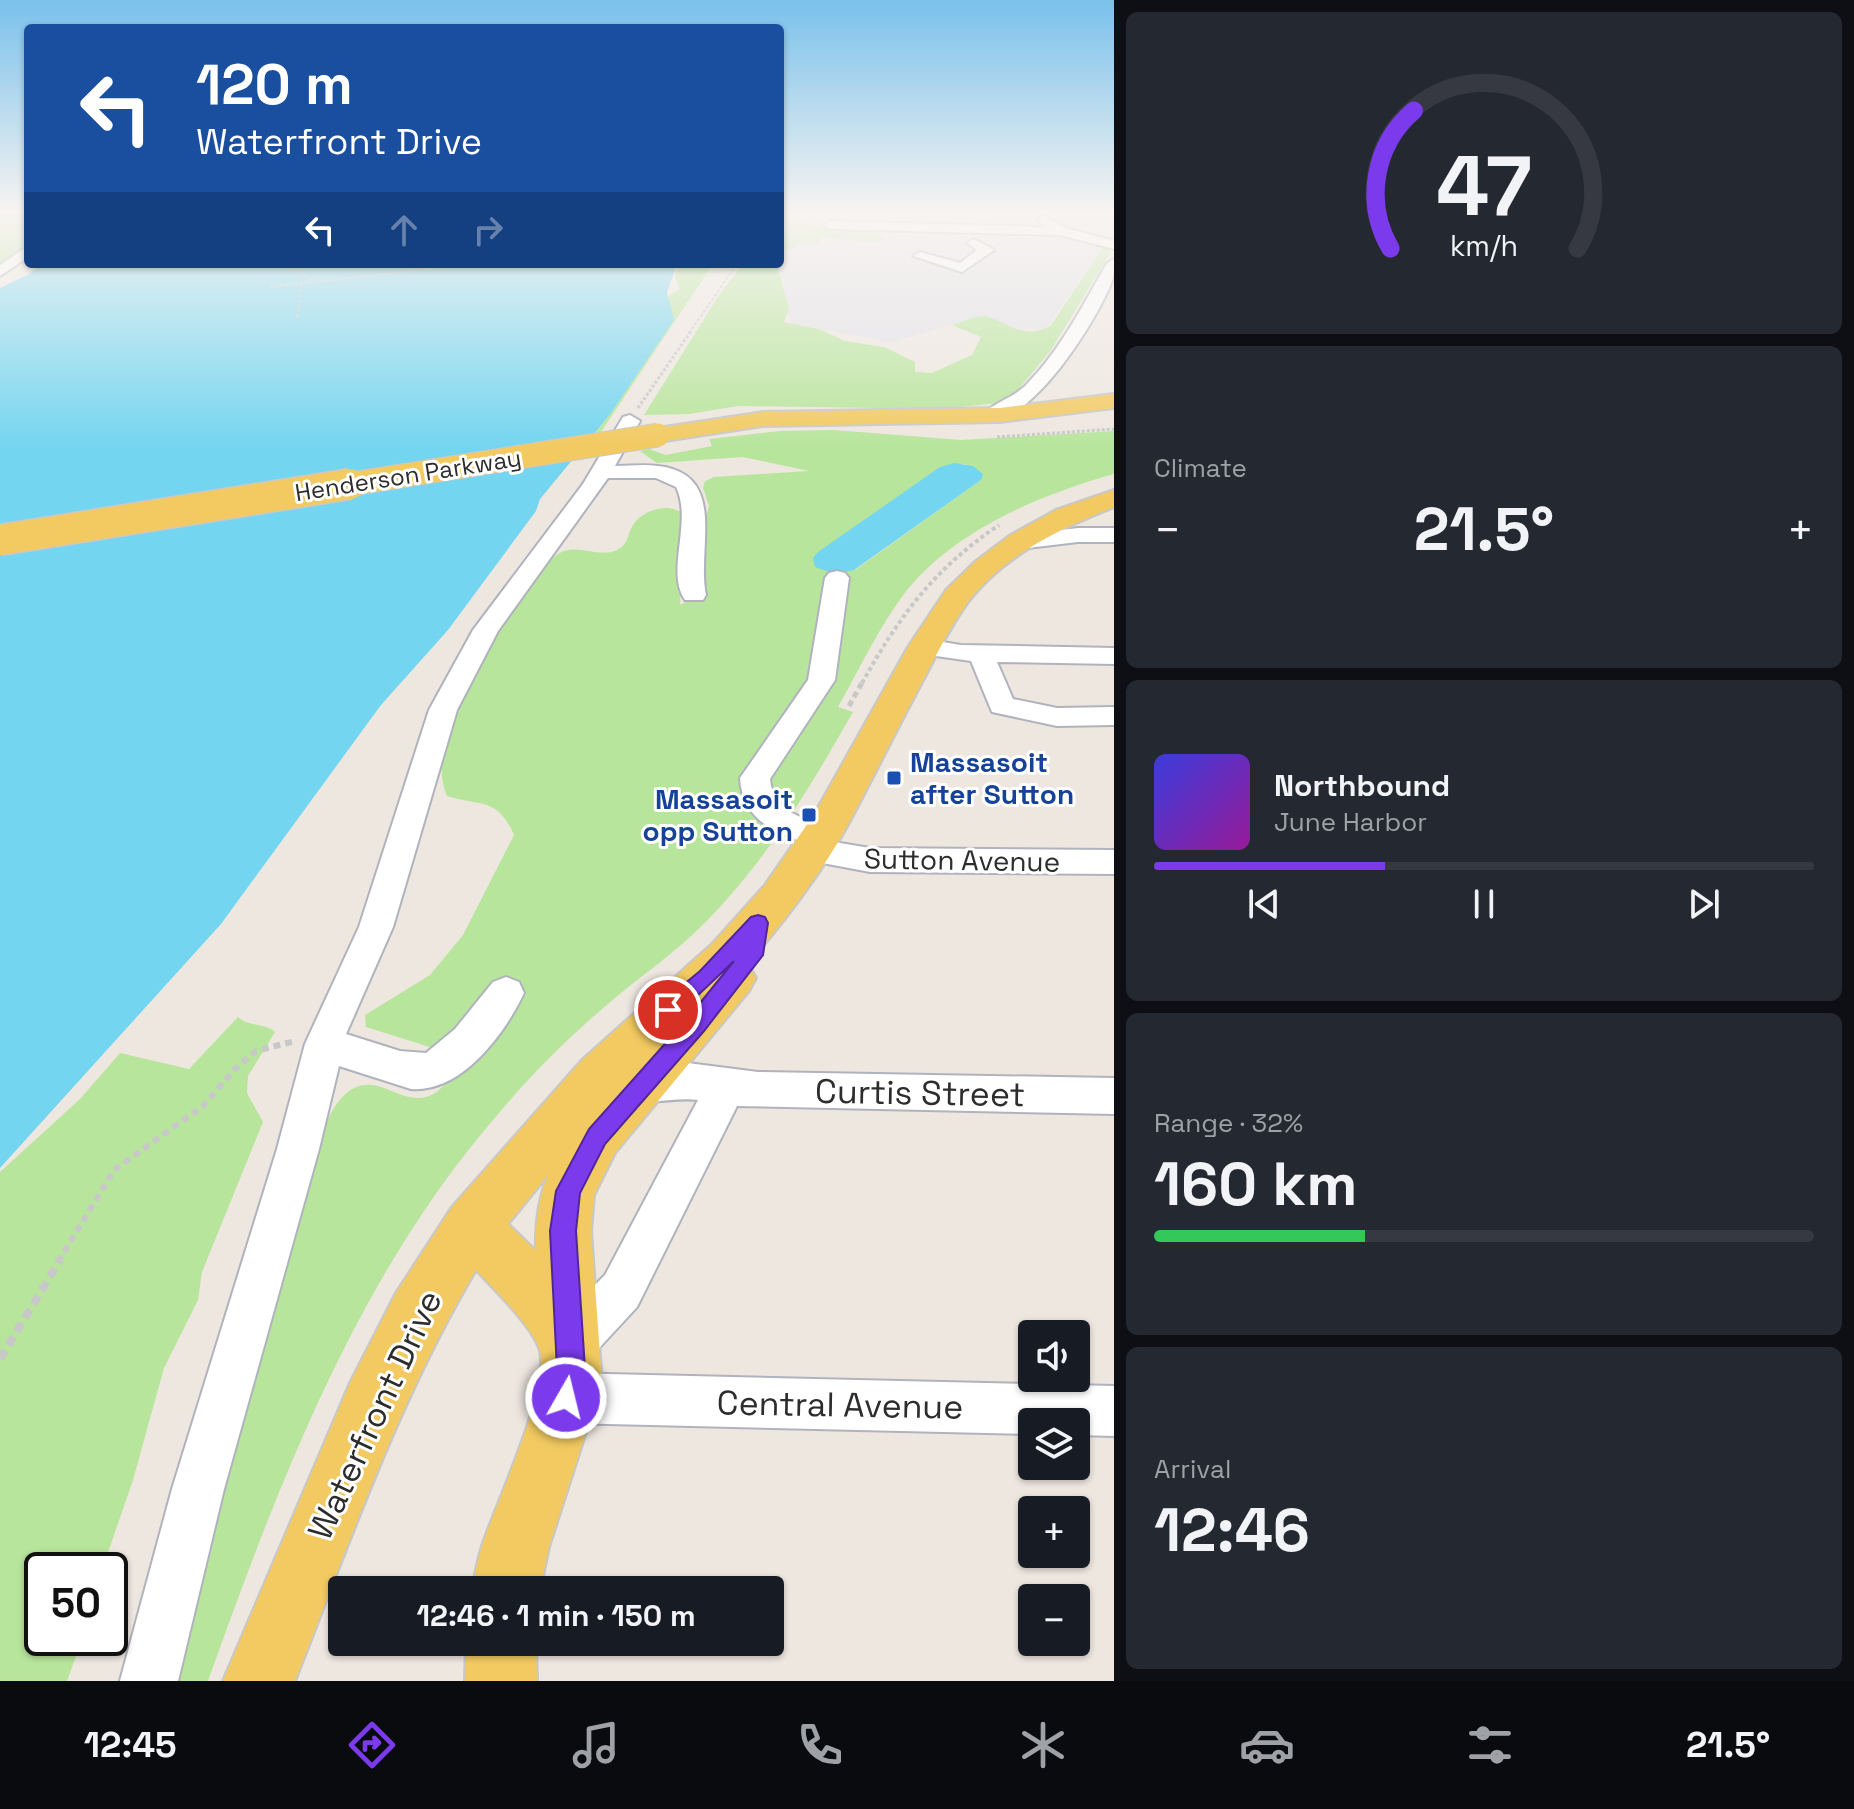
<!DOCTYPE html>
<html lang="en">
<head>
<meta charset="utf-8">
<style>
	body { margin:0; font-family:"Space Grotesk",sans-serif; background:#242831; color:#f1f3f6; height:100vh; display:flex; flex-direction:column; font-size:30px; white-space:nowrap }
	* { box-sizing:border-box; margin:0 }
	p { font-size:26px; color:#9ea1a6 }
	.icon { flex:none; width:44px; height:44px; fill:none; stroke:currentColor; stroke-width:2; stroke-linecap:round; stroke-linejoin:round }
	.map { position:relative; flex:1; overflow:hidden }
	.drawer { display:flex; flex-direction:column; gap:12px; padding:12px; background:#0d0f14; width:740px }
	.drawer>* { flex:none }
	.top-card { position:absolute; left:24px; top:24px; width:760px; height:244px; border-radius:8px; box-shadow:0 2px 6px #0004; background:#1a4fa0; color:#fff; overflow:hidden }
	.fabs { position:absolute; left:1018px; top:1320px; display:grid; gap:16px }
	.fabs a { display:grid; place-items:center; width:72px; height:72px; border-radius:8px; background:#171b24; box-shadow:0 2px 6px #0004; font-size:40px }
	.speed { position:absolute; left:24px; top:1552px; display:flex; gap:16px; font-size:40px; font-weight:700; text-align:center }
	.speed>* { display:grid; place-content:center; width:104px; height:104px; border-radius:50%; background:#171b24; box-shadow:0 2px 6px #0004; line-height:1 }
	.speed .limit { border:4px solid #111; border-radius:12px; background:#fff; color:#111 }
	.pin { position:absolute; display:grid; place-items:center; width:68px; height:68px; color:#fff; margin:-34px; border:4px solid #fff; border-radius:50%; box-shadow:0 2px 8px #0007 }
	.me { position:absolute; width:88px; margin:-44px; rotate:8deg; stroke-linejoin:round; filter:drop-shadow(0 0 6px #0008) }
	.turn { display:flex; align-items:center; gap:28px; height:168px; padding:0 40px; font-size:36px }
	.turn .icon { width:104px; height:104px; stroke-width:2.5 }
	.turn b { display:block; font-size:56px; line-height:68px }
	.lanes { display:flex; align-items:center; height:76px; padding:0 40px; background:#0003; justify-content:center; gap:40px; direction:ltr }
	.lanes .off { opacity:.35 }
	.big { font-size:60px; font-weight:700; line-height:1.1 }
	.drawer .card { flex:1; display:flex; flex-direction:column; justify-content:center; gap:12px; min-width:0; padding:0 28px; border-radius:12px; background:#242831 }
	.drawer .dial { align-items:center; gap:0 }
	.dial svg { height:208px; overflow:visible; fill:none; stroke:#363941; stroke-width:7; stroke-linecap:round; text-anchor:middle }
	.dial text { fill:#f1f3f6; stroke:none }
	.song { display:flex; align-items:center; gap:24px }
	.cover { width:96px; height:96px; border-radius:12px; background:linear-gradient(135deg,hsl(240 70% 55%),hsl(300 70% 35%)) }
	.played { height:8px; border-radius:4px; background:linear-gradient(90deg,#7c3aed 35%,#363941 35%) }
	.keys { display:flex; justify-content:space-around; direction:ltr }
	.heat { display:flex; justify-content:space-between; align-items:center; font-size:44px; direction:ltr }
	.charge { height:12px; border-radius:6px; background:linear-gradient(90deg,#34c759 32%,#363941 0) }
	.trip { position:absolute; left:328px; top:1576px; width:456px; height:80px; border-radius:8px; background:#171b24; box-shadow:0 2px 6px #0004; font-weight:700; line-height:80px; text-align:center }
	.tab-bar { display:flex; height:128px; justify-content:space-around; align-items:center; background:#090b0e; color:#9ea1a6 }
	.tab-bar .icon { width:56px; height:56px }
	.tab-bar .on { color:#7c3aed }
	.tab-bar b { font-size:36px; color:#f1f3f6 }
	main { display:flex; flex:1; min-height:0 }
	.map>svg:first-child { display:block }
	.industrial { fill:#e2e0e7 }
	.green { fill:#b8e59c; fill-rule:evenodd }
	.water { fill:#73d5f0 }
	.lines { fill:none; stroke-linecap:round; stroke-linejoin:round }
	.minor-casing { stroke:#b0b3bd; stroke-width:4 }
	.major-casing { stroke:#c8c8c8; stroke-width:4 }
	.path-far5 { stroke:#c8c8c8; stroke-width:2; stroke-dasharray:3 2; stroke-linecap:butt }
	.path-far4 { stroke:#c8c8c8; stroke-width:3; stroke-dasharray:3 2; stroke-linecap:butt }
	.path-far3 { stroke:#c8c8c8; stroke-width:4; stroke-dasharray:4 3; stroke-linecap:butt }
	.path-far2 { stroke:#c8c8c8; stroke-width:5; stroke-dasharray:6 4; stroke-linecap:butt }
	.path-far1 { stroke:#c8c8c8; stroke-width:6; stroke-dasharray:7 5; stroke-linecap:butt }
	.path { stroke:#c8c8c8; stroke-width:8; stroke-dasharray:10 6; stroke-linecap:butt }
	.minor { fill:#fff; fill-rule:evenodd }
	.major { fill:#f2ca61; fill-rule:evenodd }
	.major-bridge-far1-casing { stroke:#c8c8c8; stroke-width:25; stroke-linecap:butt }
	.major-bridge-casing { stroke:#c8c8c8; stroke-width:33; stroke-linecap:butt }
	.major-bridge-far1 { stroke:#f2ca61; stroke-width:23 }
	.major-bridge { stroke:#f2ca61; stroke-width:30 }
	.route { fill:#7c3aed; stroke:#51269a; stroke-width:2 }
	.transit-dot { fill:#1a4fb4; stroke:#fff; stroke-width:3 }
	.labels { text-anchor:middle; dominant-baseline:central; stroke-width:6; stroke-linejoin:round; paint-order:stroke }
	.far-street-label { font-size:24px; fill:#2d2d2d; stroke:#fff }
	.transit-label { font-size:28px; font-weight:bold; fill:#164399; stroke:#fff; text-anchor:start }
	.street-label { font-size:28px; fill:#2d2d2d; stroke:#fff }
	.near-street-label { font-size:34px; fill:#2d2d2d; stroke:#fff }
</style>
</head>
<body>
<main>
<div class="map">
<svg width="1114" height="1681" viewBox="0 0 1114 1681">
	<rect width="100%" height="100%" fill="#eee7e0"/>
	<!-- industrial -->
	<polygon class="industrial" points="1051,213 1114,213 1114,232 1046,328 1019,329 983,316 891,342 790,323 780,262 780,235 1066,232"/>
	<!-- green -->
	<g class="green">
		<polygon points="0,214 28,214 28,244 0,266"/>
		<polygon points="787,219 814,225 884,228 877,233 886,241 858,242 820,236 822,243 799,243 792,249 781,250"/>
		<path d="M1104,246L1111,252L1051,350L1008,402L941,409L738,406L689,414L644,415L719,295L743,264H777L789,309L784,322L819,329L845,341L884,347L915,362V372L932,373L972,355L981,337L952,325C961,323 974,316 983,316C1005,318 1021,343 1051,325Z"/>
		<polygon points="680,264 713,264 597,438 590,422 667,297 680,289 675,276"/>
		<path d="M834,430L961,440L1114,431V474C1040,495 957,529 907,590C880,625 860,668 838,707L853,712C807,793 759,873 690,937C666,959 640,977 615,998C573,1033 534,1071 499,1113C357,1276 280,1480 208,1681H174L201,1555L312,1163C323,1131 338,1070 384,1088C397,1093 412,1101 426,1097C443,1093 455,1070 465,1058L366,1027L365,1015L430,975L463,935L514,835C497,797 483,807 447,796C438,776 441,745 448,724C461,687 527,574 558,554C577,542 597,559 617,550C629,544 627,535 633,525C643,509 672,501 685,516L680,605L705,592C694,566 701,531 709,506L703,488L705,481L714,477L809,471L743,457L657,463L640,451L649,449L666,455L712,446L709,439L780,431ZM965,464L981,480L855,570L877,513L947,465Z"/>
		<path d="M238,1017C249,1027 265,1023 275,1032L248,1076L247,1093L263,1122L202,1272L198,1300L164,1368L133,1480L102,1570H42V1638L82,1640L67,1681H0V1172L80,1099L120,1053L189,1069Z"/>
	</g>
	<!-- water -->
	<g class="water">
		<polygon points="41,264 677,264 667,292 674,320 611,413 540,499 536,511 448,630 381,705 221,924 0,1168 0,288 29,274"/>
		<polygon points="954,463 973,466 983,474 981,480 854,570 835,574 815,567 813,558 818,552 940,467"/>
	</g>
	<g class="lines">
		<!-- minor casing -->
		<g class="minor-casing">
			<g id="minor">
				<polygon points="1043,215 1065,228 1114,241 1114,249 1060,235 830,229 823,225 830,221 1045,227 1037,219"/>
				<polygon points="974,239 994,250 962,272 913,256 920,252 960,263 977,250 967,243"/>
				<polygon points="28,246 28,257 0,276 0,265"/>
				<path d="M1114,259C1114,265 1114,272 1113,278C1101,315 1029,431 983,420L981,416C992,403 1014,398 1027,384C1061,349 1083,305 1107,263Z"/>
				<path d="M630,415L640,421L615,466C629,466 644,464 658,466C729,474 696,549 706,595L703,600H685C665,571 693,522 676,487L656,478H608L498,631L457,710L393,927L346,1034L400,1051L426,1053L455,1029L493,982L506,977L519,982L524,993C505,1033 462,1093 411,1089L339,1066L319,1149L224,1489L178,1681H120L172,1489L277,1149L305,1044L359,927L429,710L473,630L583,484L623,417Z"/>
				<polygon points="1078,528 1114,528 1114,542 1078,542 1019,549 1011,547 1008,542 1011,537 1019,535"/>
				<path d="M837,571L845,573L849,578L835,680L770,779C773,812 804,819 832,828L837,836L834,842L870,848L1114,850V874L870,872L801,859L796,850L801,841C768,831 742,815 740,778L808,680L825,578L829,573Z"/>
				<polygon points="924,639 961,645 1114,648 1114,664 997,662 1013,699 1057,708 1114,707 1114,725 1057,726 992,712 971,661 915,653 911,647 915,641"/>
				<path d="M680,1062L758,1072L1114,1078V1114L737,1106L637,1307L588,1360L571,1367L554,1360L547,1343L554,1326L605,1275L698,1100C674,1097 650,1106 627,1098L621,1085L627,1072L641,1067Z"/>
				<polygon points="566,1373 1114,1386 1114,1436 1076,1435 1076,1422 1032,1422 1032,1434 566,1423 549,1415 541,1398 549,1381"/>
			</g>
		</g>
		<!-- major casing -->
		<g class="major-casing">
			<g id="major">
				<polygon points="1114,394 1114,408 1000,422 763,426 658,442 649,440 646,435 649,430 658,428 763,412 1000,408"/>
				<path d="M1114,490V507C1061,528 1004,555 968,602C949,628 935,658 920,686C896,731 874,776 850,821C822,873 786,919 748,964L756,978L749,991L615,1153L594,1195L591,1231L601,1369L597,1398L549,1547L540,1590H472C475,1574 478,1558 483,1543C497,1502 550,1388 540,1351C534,1328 493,1288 476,1270C399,1400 350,1541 295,1681H223L350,1383L396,1293L452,1207L582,1060L712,944L765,885L815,813L908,647L946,590L976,561L1009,536L1056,510ZM548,1175C538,1200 535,1225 536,1251L508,1224Z"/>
				<polygon points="466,1642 536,1642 537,1681 465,1681"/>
			</g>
		</g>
		<!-- path-far5 -->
		<g class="path-far5">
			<polyline points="283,264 315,281"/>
			<polyline points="270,287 473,264"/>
			<polyline points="297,317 302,283"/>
			<polyline points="689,333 737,264"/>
		</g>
		<!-- path-far4 -->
		<g class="path-far4">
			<polyline points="638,408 691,331"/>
			<polyline points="997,437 1114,429"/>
		</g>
		<!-- path-far3 -->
		<path class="path-far3" d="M862,683C900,615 934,569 999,525"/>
		<!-- path-far2 -->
		<polyline class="path-far2" points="849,706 863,681"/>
		<!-- path-far1 -->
		<polyline class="path-far1" points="58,1262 114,1170 203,1106 235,1069 256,1051 295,1041"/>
		<!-- path -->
		<polyline class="path" points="0,1359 60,1260"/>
		<!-- minor -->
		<use href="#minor" class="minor"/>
		<!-- major -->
		<use href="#major" class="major"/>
		<!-- major-bridge-far1 casing -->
		<g class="major-bridge-far1-casing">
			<polyline id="major-bridge-far1" points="338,486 658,435"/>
		</g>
		<!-- major-bridge casing -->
		<g class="major-bridge-casing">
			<polyline id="major-bridge" points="0,540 350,484"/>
		</g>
		<!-- major-bridge-far1 -->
		<use href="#major-bridge-far1" class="major-bridge-far1"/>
		<!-- major-bridge -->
		<use href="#major-bridge" class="major-bridge"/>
	</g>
	<!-- sky -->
	<linearGradient id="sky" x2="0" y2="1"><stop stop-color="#79c1eb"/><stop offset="0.47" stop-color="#f7f4f1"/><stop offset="1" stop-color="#f7f4f1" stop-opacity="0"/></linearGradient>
	<rect width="1114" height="449" fill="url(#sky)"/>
	<!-- route -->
	<polygon class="route" points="758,915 765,917 768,923 763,955 704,1031 605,1144 580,1193 576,1231 585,1369 576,1408 566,1412 556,1408 552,1398 557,1369 550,1231 556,1191 589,1129 688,1018 734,961 675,1017 668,1020 660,1017 657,1010 660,1004 700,971 751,917"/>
	<!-- markers -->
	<g class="transit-dot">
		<rect x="886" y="770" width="16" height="16" rx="4"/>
		<rect x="801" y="807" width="16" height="16" rx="4"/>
	</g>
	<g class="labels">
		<!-- far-street labels -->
		<g class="far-street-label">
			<text transform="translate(408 475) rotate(-9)">Henderson Parkway</text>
		</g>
		<!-- transit labels -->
		<g class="transit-label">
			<text x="910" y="762">Massasoit<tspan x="910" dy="32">after Sutton</tspan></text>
			<text x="793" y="799" text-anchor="end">Massasoit<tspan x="793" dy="32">opp Sutton</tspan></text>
		</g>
		<!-- street labels -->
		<g class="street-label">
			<text transform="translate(962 860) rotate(1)">Sutton Avenue</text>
		</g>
		<!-- near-street labels -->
		<g class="near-street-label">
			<text transform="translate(920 1093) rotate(1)">Curtis Street</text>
			<text transform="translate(840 1405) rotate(1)">Central Avenue</text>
			<text transform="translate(375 1415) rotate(-65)">Waterfront Drive</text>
		</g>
	</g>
</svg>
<div class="fabs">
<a><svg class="icon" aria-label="sound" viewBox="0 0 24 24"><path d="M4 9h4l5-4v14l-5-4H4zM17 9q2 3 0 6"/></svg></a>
<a><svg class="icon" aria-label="layers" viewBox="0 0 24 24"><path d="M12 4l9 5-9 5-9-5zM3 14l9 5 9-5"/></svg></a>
<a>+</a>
<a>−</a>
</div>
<div class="speed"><div class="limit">50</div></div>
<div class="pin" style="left:668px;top:1010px;background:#d93025"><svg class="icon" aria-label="arrive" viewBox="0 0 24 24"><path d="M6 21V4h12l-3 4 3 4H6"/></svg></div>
<svg class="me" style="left:566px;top:1398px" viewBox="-20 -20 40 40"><circle r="17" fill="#7c3aed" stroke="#fff" stroke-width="3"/><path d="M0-11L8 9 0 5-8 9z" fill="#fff"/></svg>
<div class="trip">12:46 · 1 min · 150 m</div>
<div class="top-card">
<div class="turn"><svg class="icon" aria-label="left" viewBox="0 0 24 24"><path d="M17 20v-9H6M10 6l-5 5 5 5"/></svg><div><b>120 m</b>Waterfront Drive</div></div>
<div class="lanes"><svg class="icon" aria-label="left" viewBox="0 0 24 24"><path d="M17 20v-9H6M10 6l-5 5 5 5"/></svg><svg class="icon off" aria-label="ahead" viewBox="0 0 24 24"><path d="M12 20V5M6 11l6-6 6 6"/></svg><svg class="icon off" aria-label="right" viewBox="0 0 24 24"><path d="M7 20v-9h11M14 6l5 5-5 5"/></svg></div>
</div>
</div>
<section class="drawer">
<div class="card dial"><svg viewBox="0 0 100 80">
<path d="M14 69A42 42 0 1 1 86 69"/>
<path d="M14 69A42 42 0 0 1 23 16" stroke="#7c3aed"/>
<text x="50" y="56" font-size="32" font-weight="700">47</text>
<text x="50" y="72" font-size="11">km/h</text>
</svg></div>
<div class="card"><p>Climate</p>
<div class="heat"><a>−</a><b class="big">21.5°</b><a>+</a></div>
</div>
<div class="card">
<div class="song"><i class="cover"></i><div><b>Northbound</b><p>June Harbor</p></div></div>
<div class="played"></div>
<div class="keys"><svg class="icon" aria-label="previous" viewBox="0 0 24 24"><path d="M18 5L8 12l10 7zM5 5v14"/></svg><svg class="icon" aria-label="pause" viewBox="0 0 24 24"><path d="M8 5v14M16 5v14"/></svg><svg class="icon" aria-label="next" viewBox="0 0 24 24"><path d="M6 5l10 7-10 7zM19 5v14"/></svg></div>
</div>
<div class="card"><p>Range · 32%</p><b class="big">160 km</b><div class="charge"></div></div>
<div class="card"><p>Arrival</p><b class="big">12:46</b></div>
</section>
</main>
<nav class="tab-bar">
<b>12:45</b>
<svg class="icon on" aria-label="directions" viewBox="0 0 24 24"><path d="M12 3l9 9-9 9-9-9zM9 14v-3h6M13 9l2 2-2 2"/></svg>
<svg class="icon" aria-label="music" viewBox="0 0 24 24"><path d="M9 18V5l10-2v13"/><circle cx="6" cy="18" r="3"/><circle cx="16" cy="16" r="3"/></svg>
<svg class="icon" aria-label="phone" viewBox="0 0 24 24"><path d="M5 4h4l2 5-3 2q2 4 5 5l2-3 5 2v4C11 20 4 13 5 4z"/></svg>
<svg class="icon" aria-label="climate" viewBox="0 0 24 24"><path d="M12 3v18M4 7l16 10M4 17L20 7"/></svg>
<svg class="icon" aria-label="car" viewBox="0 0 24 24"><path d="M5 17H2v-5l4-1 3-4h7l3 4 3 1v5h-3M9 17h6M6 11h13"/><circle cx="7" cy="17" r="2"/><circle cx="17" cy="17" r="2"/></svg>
<svg class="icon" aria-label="filters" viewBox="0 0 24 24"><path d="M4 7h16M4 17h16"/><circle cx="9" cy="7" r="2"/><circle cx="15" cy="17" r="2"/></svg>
<b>21.5°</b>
</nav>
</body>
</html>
